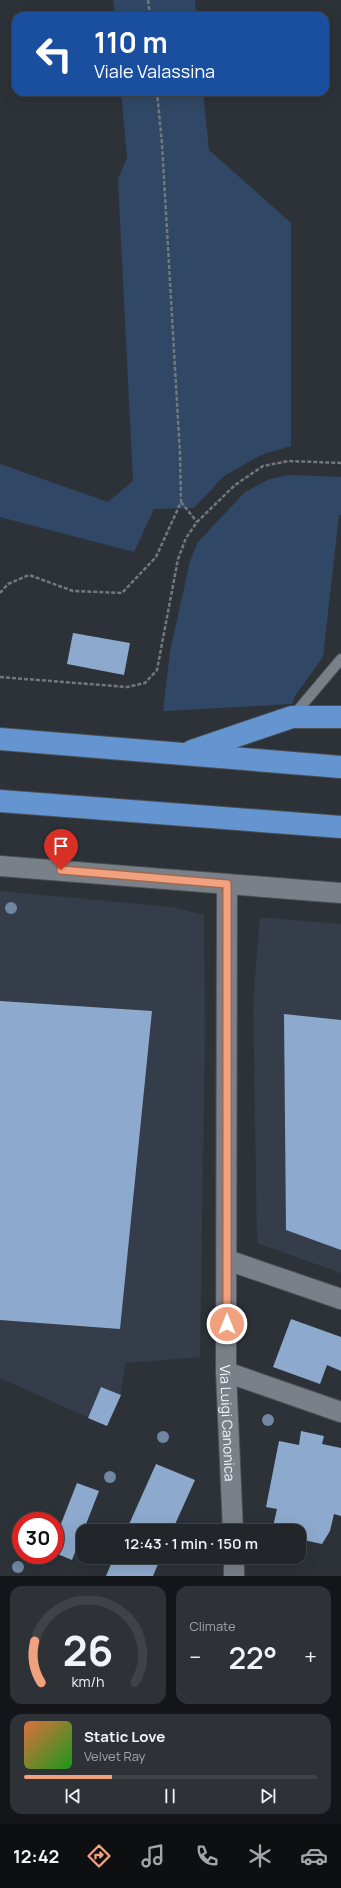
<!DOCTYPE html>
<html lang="en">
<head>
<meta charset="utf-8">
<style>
	body { margin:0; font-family:Manrope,sans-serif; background:#2e3237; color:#f1f3f6; height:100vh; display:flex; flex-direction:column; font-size:15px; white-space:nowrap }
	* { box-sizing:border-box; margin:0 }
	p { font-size:13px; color:#a2a5a9 }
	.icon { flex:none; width:22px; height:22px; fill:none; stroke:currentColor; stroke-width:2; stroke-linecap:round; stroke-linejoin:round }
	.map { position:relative; height:1576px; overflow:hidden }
	.sheet { display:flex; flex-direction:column; gap:10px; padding:10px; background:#131518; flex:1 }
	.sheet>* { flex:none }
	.guide { position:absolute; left:12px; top:12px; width:317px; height:84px; border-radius:12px; box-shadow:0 4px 16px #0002,0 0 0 1px #3f4347; background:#1a4fa0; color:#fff; overflow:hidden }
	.speed { position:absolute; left:12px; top:1512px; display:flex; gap:8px; font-size:20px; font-weight:700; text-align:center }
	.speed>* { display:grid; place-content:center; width:52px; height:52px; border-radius:50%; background:#22262b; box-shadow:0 4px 16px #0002,0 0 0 1px #3f4347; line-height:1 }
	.speed .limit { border:6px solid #d22; background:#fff; color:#111 }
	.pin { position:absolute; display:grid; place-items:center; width:34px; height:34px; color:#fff; margin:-41px -17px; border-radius:50% 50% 50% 0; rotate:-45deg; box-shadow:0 0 4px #0007 }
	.pin .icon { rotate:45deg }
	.me { position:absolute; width:44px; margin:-22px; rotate:0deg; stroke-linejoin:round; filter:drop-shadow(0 0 3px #0008) }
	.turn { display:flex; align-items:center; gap:14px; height:84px; padding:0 16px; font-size:18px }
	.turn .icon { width:52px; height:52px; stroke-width:2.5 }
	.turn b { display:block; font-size:28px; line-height:34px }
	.big { font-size:30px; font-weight:600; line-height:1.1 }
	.sheet .tile { flex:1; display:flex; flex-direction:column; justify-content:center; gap:6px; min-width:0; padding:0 14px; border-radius:12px; background:#2e3237 }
	.sheet .dial { align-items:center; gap:0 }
	.dial svg { height:104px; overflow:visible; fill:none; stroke:#3f4347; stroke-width:7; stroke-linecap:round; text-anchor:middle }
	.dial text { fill:#f1f3f6; stroke:none }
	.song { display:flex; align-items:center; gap:12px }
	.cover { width:48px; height:48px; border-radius:6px; background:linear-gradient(135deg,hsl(20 70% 55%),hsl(120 70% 35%)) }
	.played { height:4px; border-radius:2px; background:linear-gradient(90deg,#f2a17e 30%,#3f4347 30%) }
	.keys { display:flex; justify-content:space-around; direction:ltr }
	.heat { display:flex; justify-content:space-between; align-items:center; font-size:22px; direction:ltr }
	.sheet .tiles { flex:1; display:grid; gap:10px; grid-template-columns:1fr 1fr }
	.tile:last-child { grid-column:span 2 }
	.trip { position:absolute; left:76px; top:1524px; width:230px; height:40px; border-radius:12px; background:#22262b; box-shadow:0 4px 16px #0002,0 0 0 1px #3f4347; font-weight:600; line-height:40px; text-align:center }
	.dock { display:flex; height:64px; justify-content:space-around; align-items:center; background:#0e0f11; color:#a2a5a9 }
	.dock .icon { width:28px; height:28px }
	.dock .current { color:#f2a17e }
	.dock b { font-size:18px; color:#f1f3f6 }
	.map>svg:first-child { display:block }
	.built { fill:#343d49 }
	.green { fill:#304865 }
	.building { fill:#8daace }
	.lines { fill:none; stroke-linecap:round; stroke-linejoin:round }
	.service-casing { stroke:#4a4f54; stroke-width:12 }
	.minor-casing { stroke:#4a4f54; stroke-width:22 }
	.trunk-casing { stroke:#4a4f54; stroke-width:24 }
	.path { stroke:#74787e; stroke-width:2.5; stroke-dasharray:4 2; stroke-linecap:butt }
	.service { stroke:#7a8088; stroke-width:10 }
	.minor { stroke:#7a8088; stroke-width:20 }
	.trunk { stroke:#6495d1; stroke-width:22 }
	.tree { fill:#7086a2 }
	.route-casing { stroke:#9d6952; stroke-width:10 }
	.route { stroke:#f2a17e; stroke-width:7 }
	.labels { text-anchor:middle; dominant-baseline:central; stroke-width:4; stroke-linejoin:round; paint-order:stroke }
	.street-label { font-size:14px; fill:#f1f5f9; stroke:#2d3239 }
</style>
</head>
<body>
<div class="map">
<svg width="341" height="1576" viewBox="0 0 341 1576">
	<rect width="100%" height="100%" fill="#2d3239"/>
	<!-- built -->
	<g class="built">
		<polygon points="0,891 172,907 204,915 205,1031 200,1357 125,1363 121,1395 107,1426 0,1378"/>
		<polygon points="260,917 341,924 341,1273 257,1243 253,1002"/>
	</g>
	<!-- green -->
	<g class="green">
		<polygon points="113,0 195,0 196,16 115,16"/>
		<polygon points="121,92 203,92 209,150 291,223 291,446 261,455 224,476 194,508 154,509 134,552 0,517 0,464 108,502 133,481 118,179 127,158"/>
		<polygon points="290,475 341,477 341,515 339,515 323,657 295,696 292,704 163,711 170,652 190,561 198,542 245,492 270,479"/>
	</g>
	<!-- building -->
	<g class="building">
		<polygon points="73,633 130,643 124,675 67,664"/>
		<polygon points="0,1001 152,1011 120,1329 0,1320"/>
		<polygon points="284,1014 341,1020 341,1250 286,1230"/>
		<polygon points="291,1319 341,1337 341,1371 327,1365 320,1384 273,1367"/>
		<polygon points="101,1387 121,1395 107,1426 88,1418"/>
		<polygon points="301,1431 324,1436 322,1444 341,1448 341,1516 334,1514 330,1531 322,1544 299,1539 299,1531 272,1531 277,1509 266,1507 279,1441 299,1445"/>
		<polygon points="156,1464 195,1480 172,1531 126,1531"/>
		<polygon points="77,1483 99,1491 72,1560 55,1553 55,1539"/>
		<polygon points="114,1557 161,1557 153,1576 106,1576"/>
	</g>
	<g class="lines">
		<!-- service casing -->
		<g class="service-casing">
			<polyline id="service" points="293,716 341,659"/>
		</g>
		<!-- minor casing -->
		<g class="minor-casing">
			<g id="minor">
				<polyline points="0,866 341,893"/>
				<path id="s1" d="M227,884L226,1372L233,1531"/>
				<polyline points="227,1260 341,1299"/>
				<polyline points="226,1372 341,1412"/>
				<polyline points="234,1557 234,1576"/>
			</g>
		</g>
		<!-- trunk casing -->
		<g class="trunk-casing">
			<g id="trunk">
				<polyline points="0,739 341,767"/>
				<polyline points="192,751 292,717 341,717"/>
				<polyline points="0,801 341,827"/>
			</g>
		</g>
		<!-- path -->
		<g class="path">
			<polyline points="148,0 150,16"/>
			<polyline points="181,502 197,522"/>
			<polyline points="0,593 8,584 29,575 73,591 122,593 156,557 181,502 180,454 162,144 157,92"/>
			<polyline points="0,677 127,687 145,683 157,670 178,559 186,538 197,522 235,485 263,466 289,461 341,463"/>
		</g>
		<!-- service -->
		<use href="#service" class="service"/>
		<!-- minor -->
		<use href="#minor" class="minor"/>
		<!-- trunk -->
		<use href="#trunk" class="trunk"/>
	</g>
	<!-- trees -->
	<g class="tree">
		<circle cx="11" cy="908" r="6"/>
		<circle cx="268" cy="1420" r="6"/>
		<circle cx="163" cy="1437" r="6"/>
		<circle cx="110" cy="1477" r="6"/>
		<circle cx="18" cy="1567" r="6"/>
	</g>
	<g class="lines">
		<!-- route casing -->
		<g class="route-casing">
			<polyline id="route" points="61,870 227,884 227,1324"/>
		</g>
		<!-- route -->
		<use href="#route" class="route"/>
	</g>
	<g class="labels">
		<!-- street labels -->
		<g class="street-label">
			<text stroke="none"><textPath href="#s1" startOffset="539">Via Luigi Canonica</textPath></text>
		</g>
	</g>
</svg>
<div class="speed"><div class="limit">30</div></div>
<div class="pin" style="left:61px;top:870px;background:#d93025"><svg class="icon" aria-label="arrive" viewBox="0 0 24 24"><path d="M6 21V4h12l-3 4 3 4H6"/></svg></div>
<svg class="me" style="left:227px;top:1324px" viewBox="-20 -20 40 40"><circle r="17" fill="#f2a17e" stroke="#fff" stroke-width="3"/><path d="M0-11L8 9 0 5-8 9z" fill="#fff"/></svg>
<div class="trip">12:43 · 1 min · 150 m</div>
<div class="guide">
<div class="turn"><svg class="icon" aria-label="left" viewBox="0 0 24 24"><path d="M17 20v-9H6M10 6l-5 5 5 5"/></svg><div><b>110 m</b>Viale Valassina</div></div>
</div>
</div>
<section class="sheet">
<div class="tiles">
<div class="tile dial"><svg viewBox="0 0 100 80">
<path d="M14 69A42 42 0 1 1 86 69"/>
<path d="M14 69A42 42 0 0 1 9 37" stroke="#f2a17e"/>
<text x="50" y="56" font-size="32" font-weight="700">26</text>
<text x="50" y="72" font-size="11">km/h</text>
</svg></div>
<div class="tile"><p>Climate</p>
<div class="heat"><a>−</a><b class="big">22°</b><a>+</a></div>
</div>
<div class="tile">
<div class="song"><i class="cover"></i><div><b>Static Love</b><p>Velvet Ray</p></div></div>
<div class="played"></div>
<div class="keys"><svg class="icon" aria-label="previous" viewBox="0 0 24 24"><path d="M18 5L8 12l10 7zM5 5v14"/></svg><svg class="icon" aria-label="pause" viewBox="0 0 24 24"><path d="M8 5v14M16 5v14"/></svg><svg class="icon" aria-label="next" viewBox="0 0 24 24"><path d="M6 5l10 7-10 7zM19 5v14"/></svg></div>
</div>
</div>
</section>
<nav class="dock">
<b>12:42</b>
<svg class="icon current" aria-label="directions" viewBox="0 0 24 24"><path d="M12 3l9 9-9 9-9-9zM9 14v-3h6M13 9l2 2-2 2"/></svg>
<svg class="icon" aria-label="music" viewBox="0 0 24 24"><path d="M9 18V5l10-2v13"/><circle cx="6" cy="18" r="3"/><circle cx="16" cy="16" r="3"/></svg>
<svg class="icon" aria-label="phone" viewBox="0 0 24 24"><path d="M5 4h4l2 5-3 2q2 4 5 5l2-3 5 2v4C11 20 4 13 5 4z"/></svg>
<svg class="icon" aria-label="climate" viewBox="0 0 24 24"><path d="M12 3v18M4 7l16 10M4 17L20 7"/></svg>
<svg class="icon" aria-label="car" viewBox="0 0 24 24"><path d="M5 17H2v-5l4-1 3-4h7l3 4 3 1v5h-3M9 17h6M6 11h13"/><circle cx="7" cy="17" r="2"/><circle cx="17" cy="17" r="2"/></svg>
</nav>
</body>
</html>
